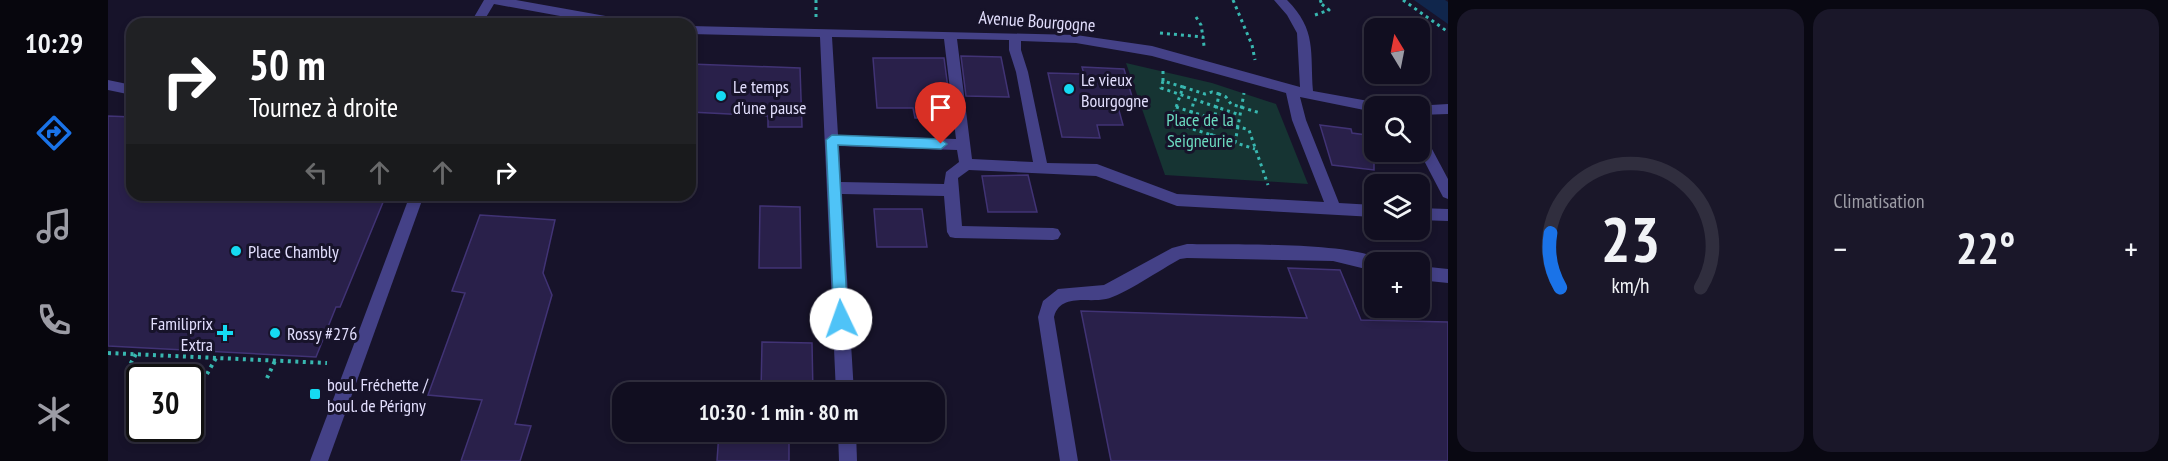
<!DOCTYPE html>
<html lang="fr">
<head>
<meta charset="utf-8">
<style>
	body { margin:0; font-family:"PT Sans Narrow",sans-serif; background:#1a1729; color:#f1f3f6; height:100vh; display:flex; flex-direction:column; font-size:22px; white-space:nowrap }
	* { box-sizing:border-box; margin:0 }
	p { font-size:20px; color:#9c9ca5 }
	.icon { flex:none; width:33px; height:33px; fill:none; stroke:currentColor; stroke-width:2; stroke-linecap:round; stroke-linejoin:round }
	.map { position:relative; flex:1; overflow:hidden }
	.side { display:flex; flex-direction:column; gap:9px; padding:9px; background:#090812; width:720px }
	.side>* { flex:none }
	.hud { position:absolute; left:18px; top:18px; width:570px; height:183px; border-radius:18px; box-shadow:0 3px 9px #0003,0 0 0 2px #302e3e; background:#202124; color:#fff; overflow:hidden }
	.needle { width:39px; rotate:350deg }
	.fabs { position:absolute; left:1256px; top:18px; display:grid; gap:12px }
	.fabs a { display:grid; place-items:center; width:66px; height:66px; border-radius:12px; background:#110e20; box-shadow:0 3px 9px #0003,0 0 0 2px #302e3e; font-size:30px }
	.speed { position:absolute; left:18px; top:364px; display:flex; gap:12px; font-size:30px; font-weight:700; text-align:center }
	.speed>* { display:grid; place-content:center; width:78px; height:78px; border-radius:50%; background:#110e20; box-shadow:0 3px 9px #0003,0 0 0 2px #302e3e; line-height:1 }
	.speed .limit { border:3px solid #111; border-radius:9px; background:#fff; color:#111 }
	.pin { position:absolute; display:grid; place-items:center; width:51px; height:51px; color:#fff; margin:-62px -26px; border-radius:50% 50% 50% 0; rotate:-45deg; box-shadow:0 0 6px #0007 }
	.pin .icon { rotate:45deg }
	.me { position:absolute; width:66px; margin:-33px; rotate:357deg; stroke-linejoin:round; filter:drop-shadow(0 0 4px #0008) }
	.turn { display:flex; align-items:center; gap:21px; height:126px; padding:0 24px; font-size:27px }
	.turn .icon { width:78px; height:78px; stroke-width:2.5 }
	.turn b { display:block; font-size:42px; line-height:51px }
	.lanes { display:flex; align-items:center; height:57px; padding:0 24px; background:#0003; justify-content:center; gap:30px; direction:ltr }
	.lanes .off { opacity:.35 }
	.big { font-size:45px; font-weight:700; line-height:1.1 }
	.side .tile { flex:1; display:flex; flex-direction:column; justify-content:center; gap:9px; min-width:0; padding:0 21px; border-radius:18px; background:#1a1729 }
	.side .dial { align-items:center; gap:0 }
	.dial svg { height:156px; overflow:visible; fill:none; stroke:#302e3e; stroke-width:7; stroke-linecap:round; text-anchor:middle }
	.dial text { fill:#f1f3f6; stroke:none }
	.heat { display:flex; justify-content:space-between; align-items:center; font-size:33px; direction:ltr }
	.side .tiles { flex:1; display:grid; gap:9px; grid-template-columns:repeat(2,1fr) }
	.trip { position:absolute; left:504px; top:382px; width:333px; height:60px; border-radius:18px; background:#110e20; box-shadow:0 3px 9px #0003,0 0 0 2px #302e3e; font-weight:700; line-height:60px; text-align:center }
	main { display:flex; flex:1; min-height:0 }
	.tabs { display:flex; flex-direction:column; width:108px; justify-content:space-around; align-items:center; background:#07060d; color:#9c9ca5 }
	.tabs .icon { width:42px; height:42px }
	.tabs .on { color:#1a73e8 }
	.tabs b { font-size:27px; color:#f1f3f6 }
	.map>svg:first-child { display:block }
	.green { fill:#163433 }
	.water { fill:#10264c }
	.building { fill:#29204a; stroke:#413375; stroke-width:1.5 }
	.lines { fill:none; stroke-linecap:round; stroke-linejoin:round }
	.path-far1 { stroke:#38b7b0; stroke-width:3; stroke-dasharray:3 4; stroke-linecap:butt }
	.path { stroke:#38b7b0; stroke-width:4; stroke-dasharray:3 4.5; stroke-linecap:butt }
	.minor { fill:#444187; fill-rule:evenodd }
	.route { fill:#4fc3f7; stroke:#337fa1; stroke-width:1.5 }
	.poi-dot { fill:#15daf2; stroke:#17132a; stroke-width:2 }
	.labels { text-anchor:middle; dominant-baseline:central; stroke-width:6; stroke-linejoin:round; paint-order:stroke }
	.street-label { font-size:18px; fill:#e2defd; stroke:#17132a }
	.poi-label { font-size:18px; fill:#e2defd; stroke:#17132a; text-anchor:start }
	.park-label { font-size:18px; fill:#6cdbc0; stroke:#17132a }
</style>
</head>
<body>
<main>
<nav class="tabs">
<b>10:29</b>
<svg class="icon on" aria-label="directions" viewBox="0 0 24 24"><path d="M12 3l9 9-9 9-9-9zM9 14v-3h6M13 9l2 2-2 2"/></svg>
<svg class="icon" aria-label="music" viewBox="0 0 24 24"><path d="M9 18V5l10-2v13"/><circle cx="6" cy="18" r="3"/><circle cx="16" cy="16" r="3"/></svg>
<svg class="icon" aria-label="phone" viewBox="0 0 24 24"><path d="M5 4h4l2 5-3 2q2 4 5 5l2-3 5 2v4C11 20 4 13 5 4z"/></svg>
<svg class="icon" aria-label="climate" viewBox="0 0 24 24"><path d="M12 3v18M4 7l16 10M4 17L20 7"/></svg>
</nav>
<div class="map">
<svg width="1340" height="461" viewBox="0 0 1340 461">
	<rect width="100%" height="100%" fill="#17132a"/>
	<!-- green -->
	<polygon class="green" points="1018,63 1104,83 1168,104 1200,184 1057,175"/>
	<!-- water -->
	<polygon class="water" points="1306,0 1337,0 1340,2 1340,24"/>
	<!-- building -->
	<g class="building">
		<polygon points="853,56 893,57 901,97 858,96"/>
		<polygon points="765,58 836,58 841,96 835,96 832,118 807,118 805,108 769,108"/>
		<polygon points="582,64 692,68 694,127 660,127 660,116 582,112"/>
		<polygon points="974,67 1016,69 1027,107 1010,107 1015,125 989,125 992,138 954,137 940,73 976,74"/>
		<polygon points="0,116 24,117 24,195 278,195 232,307 228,307 208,357 0,346"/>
		<polygon points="1212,125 1243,129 1244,133 1266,136 1266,170 1224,165"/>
		<polygon points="920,175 929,212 880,212 874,176"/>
		<polygon points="652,206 692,207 693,268 651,268"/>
		<polygon points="766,209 814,209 819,247 769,247"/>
		<polygon points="372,215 447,220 435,273 444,295 407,424 423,426 412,461 353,461 374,400 320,395 357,293 344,291"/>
		<polygon points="1180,268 1232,270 1253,320 1340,322 1340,461 1003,461 973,311 1199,318"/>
		<polygon points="654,342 704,343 705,393 653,393"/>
		<polygon points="611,432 681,432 681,461 609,461"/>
	</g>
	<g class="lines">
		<!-- path-far1 -->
		<g class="path-far1">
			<polyline points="708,0 708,17"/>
			<polyline points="1125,0 1144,45 1147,60"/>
			<polyline points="1295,0 1340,32"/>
			<polyline points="1207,15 1221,10 1211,2 1217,0"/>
			<polyline points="1088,17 1093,25 1095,37"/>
			<polyline points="1052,33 1095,37 1096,46"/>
			<polyline points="1055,71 1055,81 1075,87 1063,122 1147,149"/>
			<polyline points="1055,81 1053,88 1132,115"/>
			<polyline points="1075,87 1097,94 1104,92 1111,94 1112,92"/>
			<polyline points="1068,107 1141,130 1160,185"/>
			<polyline points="1080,127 1086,100"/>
			<polyline points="1102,143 1111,94 1118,97 1123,104 1152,113"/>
			<polyline points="1127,143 1136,93"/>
		</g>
		<!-- path -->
		<g class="path">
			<polyline points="0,353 219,363"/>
			<polyline points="19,370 28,354"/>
			<polyline points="99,374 108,358"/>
			<polyline points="159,378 167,361"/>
		</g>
		<!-- minor -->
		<g class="minor">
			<polygon points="376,0 408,0 520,20 526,24 496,24 386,4 374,24 362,24"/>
			<path d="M1166,0H1179C1209,30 1202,52 1205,91L1266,102L1272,106H1266V112L1192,97L1198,120L1231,203L1266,205V217L1069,206L988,176L861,170L850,178L854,226L945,228L950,229L953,234L950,239L945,240L847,238L842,237L839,232L836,196L734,194L746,393H728L712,37L582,34V26L968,35L1044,46L1192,87L1189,33L1179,15ZM724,37L836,39L848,139L730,135ZM849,39L901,40V50L908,72L925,162L864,159ZM913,41L968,43L1044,56L1178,93L1184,120L1216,202L1069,194L989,164L939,163L920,72L913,50ZM731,146L849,150L851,162L838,172L836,184L733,182Z"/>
			<polygon points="0,80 24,85 24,95 0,90"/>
			<polygon points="1340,104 1340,114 1311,115 1311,106 1306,106"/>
			<polygon points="1311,133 1316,134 1340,179 1340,199 1335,197 1311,151"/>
			<polygon points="302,195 316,195 220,461 202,461"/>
			<polygon points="1311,208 1340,209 1340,221 1311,220"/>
			<path d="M1079,244C1110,245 1258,241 1273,262H1266V271L1225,261L1079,258L1072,259C1055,268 1014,296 998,299C980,303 952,293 946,317L970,461H952L930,317L935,301L950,289L996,285L1064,248Z"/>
			<polygon points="1311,266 1340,269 1340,283 1311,280"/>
			<polygon points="730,432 748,432 749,461 731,461"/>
		</g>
	</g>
	<!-- route -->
	<polygon class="route" points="724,135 833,139 839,144 833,149 730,145 740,319 738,323 733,325 728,323 726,319 718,140"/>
	<!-- markers -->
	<g class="poi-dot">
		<circle cx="961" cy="89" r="6"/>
		<circle cx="613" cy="96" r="6"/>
		<circle cx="128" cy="251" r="6"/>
		<path d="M114 324h6v6h6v6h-6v6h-6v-6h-6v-6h6z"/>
		<circle cx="167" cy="333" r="6"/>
		<rect x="201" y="388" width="12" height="12" rx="3"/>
	</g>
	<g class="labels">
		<!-- street labels -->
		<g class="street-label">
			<text transform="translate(929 21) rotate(4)">Avenue Bourgogne</text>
		</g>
		<!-- poi labels -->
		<g class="poi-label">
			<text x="973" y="79">Le vieux<tspan x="973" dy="21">Bourgogne</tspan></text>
			<text x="625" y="86">Le temps<tspan x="625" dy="21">d'une pause</tspan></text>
			<text x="140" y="251">Place Chambly</text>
			<text x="105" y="323" text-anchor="end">Familiprix<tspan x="105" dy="21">Extra</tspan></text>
			<text x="179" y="333">Rossy #276</text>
			<text x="219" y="384">boul. Fréchette /<tspan x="219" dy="21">boul. de Périgny</tspan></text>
		</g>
		<!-- park labels -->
		<g class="park-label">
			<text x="1092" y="119">Place de la<tspan x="1092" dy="21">Seigneurie</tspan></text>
		</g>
	</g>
</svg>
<div class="fabs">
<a><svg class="needle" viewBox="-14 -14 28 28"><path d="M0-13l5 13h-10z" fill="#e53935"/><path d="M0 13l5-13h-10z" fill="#9c9ca5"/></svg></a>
<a><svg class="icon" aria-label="search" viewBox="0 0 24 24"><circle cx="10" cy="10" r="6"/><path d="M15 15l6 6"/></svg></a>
<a><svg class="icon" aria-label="layers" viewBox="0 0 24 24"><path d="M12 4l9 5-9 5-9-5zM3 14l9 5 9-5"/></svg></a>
<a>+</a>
</div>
<div class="speed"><div class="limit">30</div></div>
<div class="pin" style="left:833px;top:144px;background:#d93025"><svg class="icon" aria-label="arrive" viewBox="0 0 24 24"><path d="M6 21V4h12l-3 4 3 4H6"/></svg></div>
<svg class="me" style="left:733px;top:319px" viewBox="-20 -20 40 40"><circle r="19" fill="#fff"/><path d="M0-13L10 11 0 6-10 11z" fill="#4fc3f7"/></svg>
<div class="trip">10:30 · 1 min · 80 m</div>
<div class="hud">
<div class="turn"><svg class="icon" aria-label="right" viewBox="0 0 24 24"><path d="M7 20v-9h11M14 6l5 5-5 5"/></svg><div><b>50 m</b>Tournez à droite</div></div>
<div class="lanes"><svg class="icon off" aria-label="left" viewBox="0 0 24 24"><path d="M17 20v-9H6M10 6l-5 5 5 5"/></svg><svg class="icon off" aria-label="ahead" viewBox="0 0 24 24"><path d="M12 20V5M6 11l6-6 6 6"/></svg><svg class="icon off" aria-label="ahead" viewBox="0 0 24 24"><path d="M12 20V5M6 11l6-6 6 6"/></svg><svg class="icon" aria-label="right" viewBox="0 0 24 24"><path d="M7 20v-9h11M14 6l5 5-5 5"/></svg></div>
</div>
</div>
<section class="side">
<div class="tiles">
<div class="tile dial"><svg viewBox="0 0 100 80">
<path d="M14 69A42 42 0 1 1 86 69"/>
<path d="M14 69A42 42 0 0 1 9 41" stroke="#1a73e8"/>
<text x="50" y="56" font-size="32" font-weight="700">23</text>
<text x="50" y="72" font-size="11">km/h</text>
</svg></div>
<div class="tile"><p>Climatisation</p>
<div class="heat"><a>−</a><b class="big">22°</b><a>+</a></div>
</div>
</div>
</section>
</main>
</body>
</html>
